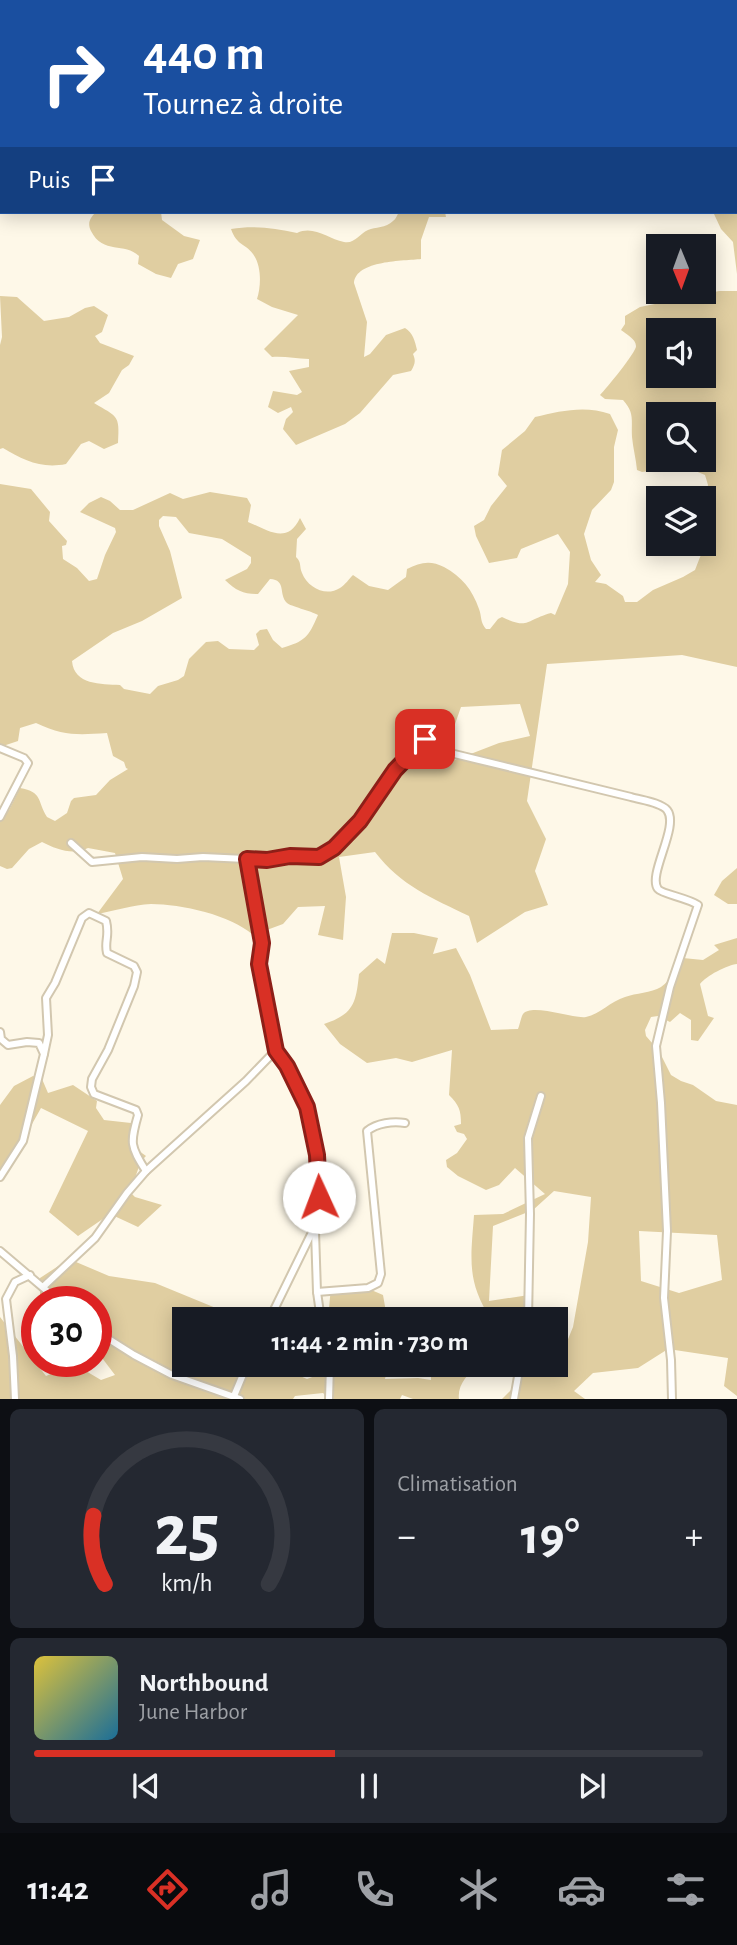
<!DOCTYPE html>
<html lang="fr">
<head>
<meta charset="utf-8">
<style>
	body { margin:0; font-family:"Alegreya Sans",sans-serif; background:#242831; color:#f1f3f6; height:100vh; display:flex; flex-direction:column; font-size:26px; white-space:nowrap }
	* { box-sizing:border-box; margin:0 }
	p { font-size:23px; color:#9ea1a6 }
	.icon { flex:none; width:38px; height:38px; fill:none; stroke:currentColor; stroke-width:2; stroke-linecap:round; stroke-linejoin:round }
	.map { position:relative; height:1399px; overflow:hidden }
	.side { display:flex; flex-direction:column; gap:10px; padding:10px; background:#0d0f14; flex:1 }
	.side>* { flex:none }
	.top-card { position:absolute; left:0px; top:0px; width:738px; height:214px; box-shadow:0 4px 18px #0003; background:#1a4fa0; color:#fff; overflow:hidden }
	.needle { width:46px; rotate:179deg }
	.buttons { position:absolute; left:646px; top:234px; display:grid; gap:14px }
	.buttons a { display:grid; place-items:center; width:70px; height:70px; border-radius:0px; background:#171b24; box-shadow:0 4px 18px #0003; font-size:35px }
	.speed { position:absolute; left:21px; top:1286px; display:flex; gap:14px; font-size:35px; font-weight:700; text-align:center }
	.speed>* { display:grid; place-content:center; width:91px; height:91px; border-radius:50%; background:#171b24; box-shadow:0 4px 18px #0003; line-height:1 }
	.speed .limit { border:10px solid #d22; background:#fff; color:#111 }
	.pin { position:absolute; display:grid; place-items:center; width:60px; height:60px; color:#fff; margin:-30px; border-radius:14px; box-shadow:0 4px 10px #0006 }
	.me { position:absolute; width:77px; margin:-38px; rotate:358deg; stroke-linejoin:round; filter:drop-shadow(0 0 5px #0008) }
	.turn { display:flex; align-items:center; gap:24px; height:147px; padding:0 28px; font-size:32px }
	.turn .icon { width:91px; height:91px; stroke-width:2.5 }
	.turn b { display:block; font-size:49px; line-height:60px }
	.then { display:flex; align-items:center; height:66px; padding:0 28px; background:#0003; gap:14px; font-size:26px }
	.big { font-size:52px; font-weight:600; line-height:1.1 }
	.side .tile { flex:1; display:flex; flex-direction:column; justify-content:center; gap:10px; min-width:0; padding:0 24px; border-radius:10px; background:#242831 }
	.side .dial { align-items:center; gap:0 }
	.dial svg { height:182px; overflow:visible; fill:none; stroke:#363941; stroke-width:7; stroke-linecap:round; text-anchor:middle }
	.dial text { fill:#f1f3f6; stroke:none }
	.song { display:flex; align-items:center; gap:21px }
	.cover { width:84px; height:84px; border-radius:10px; background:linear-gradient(135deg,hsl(50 70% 55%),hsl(200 70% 35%)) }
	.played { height:7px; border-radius:4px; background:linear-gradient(90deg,#d93025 45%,#363941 45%) }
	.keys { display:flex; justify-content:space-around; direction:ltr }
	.heat { display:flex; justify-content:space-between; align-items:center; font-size:38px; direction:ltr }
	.side .tiles { flex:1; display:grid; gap:10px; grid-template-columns:1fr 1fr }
	.tile:last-child { grid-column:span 2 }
	.trip { position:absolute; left:172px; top:1307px; width:396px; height:70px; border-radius:0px; background:#171b24; box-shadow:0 4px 18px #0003; font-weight:600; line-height:70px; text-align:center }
	.menu { display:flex; height:112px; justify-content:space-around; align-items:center; background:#090b0e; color:#9ea1a6 }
	.menu .icon { width:49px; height:49px }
	.menu .active { color:#d93025 }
	.menu b { font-size:32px; color:#f1f3f6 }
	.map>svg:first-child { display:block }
	.green { fill:#e0cea1; fill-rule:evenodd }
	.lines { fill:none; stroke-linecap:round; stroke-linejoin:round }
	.minor-casing { stroke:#d2c7af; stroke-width:10 }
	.minor { stroke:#fff; stroke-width:6 }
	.route-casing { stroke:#8d1f18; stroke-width:18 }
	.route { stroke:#d93025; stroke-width:12 }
</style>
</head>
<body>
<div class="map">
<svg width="737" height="1399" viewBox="0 0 737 1399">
	<rect width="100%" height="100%" fill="#fef8e8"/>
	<!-- green -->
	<g class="green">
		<polygon points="141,0 297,0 298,2 140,2"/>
		<polygon points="433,0 726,0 726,2 431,2"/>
		<polygon points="737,190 737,274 733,242 721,229 714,214 708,212 737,212"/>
		<path d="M96,212H161L162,220L184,236L200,240L193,259L178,264L171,278L156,274L138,264L139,256C125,242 103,255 91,231C87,223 90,218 96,212Z"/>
		<path d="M399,212H445L446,217H429L421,240V259C404,261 356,260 354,283L367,322L364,357L370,354L386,335L405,328C413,333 415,341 417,350L413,354C416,361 415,364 411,371L393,375L360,413L345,424L296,445L283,429L286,419L293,412L291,407L278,413L268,407L273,391L297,395L302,392L289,371L309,367V359C296,359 285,356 272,357L264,349L298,315L272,307L257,299C261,287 262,266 253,254C245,243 237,246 231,229C254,225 274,228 297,233C314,225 328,239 344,242C355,244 359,234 368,230C375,227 386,228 393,221C396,219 397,215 399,212Z"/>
		<path d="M719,291H737V667L682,655L547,664L527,801L546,839L535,871L548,905L525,912L477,943L469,916C432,898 401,886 375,852L339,857L346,897L343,940L318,935L325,906L298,907L283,924L253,935C231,915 181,904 151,904C133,905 114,911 97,914L123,879L115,853L88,848C73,856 56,849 42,842L29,849L12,868L7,869L0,866V809L9,810L20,788C43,792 37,801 47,817L55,821L67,813L71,801L74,798L96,795L110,780L128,769L126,768L124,762L113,756L107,733C77,735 64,736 36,723L20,728L18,741L0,747V484L31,489L50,512L49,521L67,541L66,545L62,546L63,559L77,568L89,581L97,579L105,555L116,532L115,528L80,512L89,503L101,497L110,501L120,510H133L170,493L183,499L210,492L247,498L251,505L248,522C266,529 287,546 300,518L306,529L297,539L296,557C302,563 299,566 302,573C308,588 326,597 340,588C345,585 349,579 353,575L369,586L388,590L406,577L407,569C420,562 431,560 444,567C462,577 472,589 479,609C482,617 480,622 486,629H490L498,619L502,617C530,630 525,620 551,613L555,615L568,584L570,552L558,534L521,549L517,558L489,563L476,536L474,526L484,520L491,506L507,486L498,475L502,450L525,431L535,417C560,411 585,405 610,414L618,430L614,447V482L611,490L592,510L584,534L591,560L601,575L595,582L606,584L623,596L625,602H637L653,590L683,577L695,570L702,552L695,544H704V504L708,485L705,475L693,470L674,468L642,472L637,470C636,459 633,448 632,437C631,421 635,413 623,400L605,399L600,395C606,389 637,351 636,346C636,339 626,334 621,330L625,324V316L640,307ZM658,331H704V376H658ZM658,415H704V460H658ZM163,516L176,517L189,533L222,539L251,557V563L247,569L225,580C236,591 244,594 258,594L270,579C287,580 278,594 287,603C290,606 311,611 318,615C308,638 305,641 282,648L273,640L267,629L260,630L256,634L259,645L254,650L229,649L218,641L206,642L189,659L184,676L178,680L158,686L150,694L124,689L120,685C101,684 74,685 72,661L113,633L142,621L182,598L170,551L159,526V520ZM520,704L530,736L499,743L455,760L448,744L461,707Z"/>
		<path d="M0,296L17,297L44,321L69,317L85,308L94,306L108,315L102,332L95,336L100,343L134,356L129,365L122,370L109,393L94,403C117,417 120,414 118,443L104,449L89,441L81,444L66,464C41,469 23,460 3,448L0,449V345L2,337Z"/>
		<polygon points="737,868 737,904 728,904 714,895 722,881"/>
		<path d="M392,933H414L438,938L433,954L456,948L470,975L491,1030L518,1029C520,1024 521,1017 523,1014C532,1003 572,1019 586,1017C600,1014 611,1001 625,997C636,993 651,993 661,987C672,980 674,967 683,958L703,960L719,950L714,945L737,938V964C727,965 706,976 700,984L708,1016L714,1018L698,1041L691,1040V1020L680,1013L670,1022L658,1016L651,1017L645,1030L646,1036L659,1051L671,1075L681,1081L693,1085L716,1101L737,1105V1396L724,1386L728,1358L668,1349L638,1368L593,1373L574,1391L585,1399H502L517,1384L506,1365H525L555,1371L573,1327L588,1242L591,1197L554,1191L533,1210L493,1226L489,1301L529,1295L523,1319H491C466,1281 471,1258 474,1215L503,1214L545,1194L515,1168L499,1185L486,1190L458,1176L447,1167L446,1160L457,1153L467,1139L464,1134L457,1132L454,1126L461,1124C461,1110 459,1105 449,1095L452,1050L412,1062L396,1058L367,1063L340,1044L324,1024C354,1014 356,1003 359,974L377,958L385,964ZM639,1231L717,1235L722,1280L679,1293L641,1281Z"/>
		<polygon points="33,1076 42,1079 48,1093 73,1085 97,1101 96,1108 104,1120 131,1123 135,1129 135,1148 146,1156 141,1161 130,1192 135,1197 162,1205 138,1227 110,1214 78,1236 49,1212 88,1131 41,1108 0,1181 0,1105 14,1086"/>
		<path d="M69,1259L109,1276L155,1283L228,1313L231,1319L184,1320V1365H275L307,1379L336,1368V1365H388L385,1379L418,1378L431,1380V1365H478C468,1374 457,1385 459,1399H413L402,1395L400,1399H329L323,1393L295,1396L293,1399H0V1317L46,1376L74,1364L101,1380L115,1375L96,1350V1302H40V1278Z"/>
		<polygon points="331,1286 362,1286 383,1295 386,1312 403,1319 328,1320"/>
	</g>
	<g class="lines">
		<!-- minor casing -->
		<g class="minor-casing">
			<g id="minor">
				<polyline points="114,0 115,2"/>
				<polyline points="476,2 477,0"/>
				<polyline points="0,748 24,758 28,763 0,817"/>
				<path d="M71,843L92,862L142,857L177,859L203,857L267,860L290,856L319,857L334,848L361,821L395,770L425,739L438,750L631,797C640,800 660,802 667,810C680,826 647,875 658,889C662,894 688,898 698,905L670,987L656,1046L661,1103L667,1231L664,1298L671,1360L672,1399"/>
				<polyline points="247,859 262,943 259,964 276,1050 287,1066 307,1106 318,1155 320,1216 269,1320"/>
				<polyline points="0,1032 1,1039 8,1045 27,1042 39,1043 44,1054 23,1141 0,1177"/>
				<path d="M44,1054L48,1035L46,998L55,983L82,918L89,913L106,921C110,936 104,941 107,953L134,966L137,972L134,986L108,1050L92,1079L91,1087L94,1094L136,1110L138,1115C130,1143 130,1146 146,1171"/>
				<polyline points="315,1231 317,1292 321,1320"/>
				<polyline points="0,1251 60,1302"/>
				<polyline points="43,1287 95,1238 127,1193 146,1171 246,1081 276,1050"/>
				<path d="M317,1292L368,1288L378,1283L381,1274L367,1131C377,1123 393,1121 405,1123"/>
				<polyline points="528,1320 530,1214 528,1138 541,1096"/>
				<polyline points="96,1331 134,1355 172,1375 240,1399"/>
				<polyline points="234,1396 247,1365"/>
				<polyline points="15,1399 13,1356 6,1299 15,1282 30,1275"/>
				<polyline points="329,1399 330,1365"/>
				<polyline points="514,1399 520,1365"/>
			</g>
		</g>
		<!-- minor -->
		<use href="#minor" class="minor"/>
	</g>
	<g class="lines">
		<!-- route casing -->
		<g class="route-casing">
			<polyline id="route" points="319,1197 317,1155 307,1107 287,1066 276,1051 259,964 262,943 247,859 267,860 290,856 319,857 334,848 360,821 395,770 425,739"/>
		</g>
		<!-- route -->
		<use href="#route" class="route"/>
	</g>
</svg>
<div class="buttons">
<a><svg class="needle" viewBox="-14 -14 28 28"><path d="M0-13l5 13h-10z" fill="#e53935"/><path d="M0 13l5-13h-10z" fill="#9ea1a6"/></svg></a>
<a><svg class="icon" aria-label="sound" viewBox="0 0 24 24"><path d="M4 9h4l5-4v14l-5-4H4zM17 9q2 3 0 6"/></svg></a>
<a><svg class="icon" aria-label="search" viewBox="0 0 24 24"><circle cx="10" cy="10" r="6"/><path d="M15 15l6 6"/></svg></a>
<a><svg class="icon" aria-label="layers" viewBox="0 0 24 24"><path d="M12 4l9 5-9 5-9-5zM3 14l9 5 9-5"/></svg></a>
</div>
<div class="speed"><div class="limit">30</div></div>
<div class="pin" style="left:425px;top:739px;background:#d93025"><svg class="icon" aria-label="arrive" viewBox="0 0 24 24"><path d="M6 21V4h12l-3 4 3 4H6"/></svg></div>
<svg class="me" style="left:319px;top:1197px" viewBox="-20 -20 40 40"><circle r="19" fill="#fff"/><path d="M0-13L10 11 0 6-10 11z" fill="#d93025"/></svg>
<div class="trip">11:44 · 2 min · 730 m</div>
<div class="top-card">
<div class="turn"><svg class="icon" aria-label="right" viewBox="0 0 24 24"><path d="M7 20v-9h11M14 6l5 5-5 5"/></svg><div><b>440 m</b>Tournez à droite</div></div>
<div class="then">Puis<svg class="icon" aria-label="arrive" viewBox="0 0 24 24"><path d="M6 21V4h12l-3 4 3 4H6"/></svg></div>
</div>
</div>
<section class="side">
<div class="tiles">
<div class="tile dial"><svg viewBox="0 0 100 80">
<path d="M14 69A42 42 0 1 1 86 69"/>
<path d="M14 69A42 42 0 0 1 9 39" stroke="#d93025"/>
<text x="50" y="56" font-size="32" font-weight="700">25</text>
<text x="50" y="72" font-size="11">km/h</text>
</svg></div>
<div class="tile"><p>Climatisation</p>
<div class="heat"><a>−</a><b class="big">19°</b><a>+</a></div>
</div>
<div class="tile">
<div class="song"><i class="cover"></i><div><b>Northbound</b><p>June Harbor</p></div></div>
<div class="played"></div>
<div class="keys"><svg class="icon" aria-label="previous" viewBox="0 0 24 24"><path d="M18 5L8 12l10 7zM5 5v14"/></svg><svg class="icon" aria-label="pause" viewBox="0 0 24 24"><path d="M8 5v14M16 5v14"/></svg><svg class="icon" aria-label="next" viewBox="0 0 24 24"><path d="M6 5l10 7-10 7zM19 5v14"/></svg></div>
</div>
</div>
</section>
<nav class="menu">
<b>11:42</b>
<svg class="icon active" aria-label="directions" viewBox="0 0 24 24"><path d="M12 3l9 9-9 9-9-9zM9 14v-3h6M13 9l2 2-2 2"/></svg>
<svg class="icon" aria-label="music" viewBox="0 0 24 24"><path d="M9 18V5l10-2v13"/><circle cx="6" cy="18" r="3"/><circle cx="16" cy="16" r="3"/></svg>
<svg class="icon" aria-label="phone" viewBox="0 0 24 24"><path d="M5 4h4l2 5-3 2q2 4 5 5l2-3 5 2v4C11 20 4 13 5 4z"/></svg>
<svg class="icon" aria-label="climate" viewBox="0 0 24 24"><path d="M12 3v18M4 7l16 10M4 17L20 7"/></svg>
<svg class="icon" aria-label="car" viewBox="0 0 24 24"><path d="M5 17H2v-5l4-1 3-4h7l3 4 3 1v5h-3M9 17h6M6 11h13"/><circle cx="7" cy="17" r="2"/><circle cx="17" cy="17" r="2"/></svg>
<svg class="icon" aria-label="filters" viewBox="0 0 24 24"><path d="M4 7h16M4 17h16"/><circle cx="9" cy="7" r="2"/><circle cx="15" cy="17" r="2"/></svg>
</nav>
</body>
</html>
